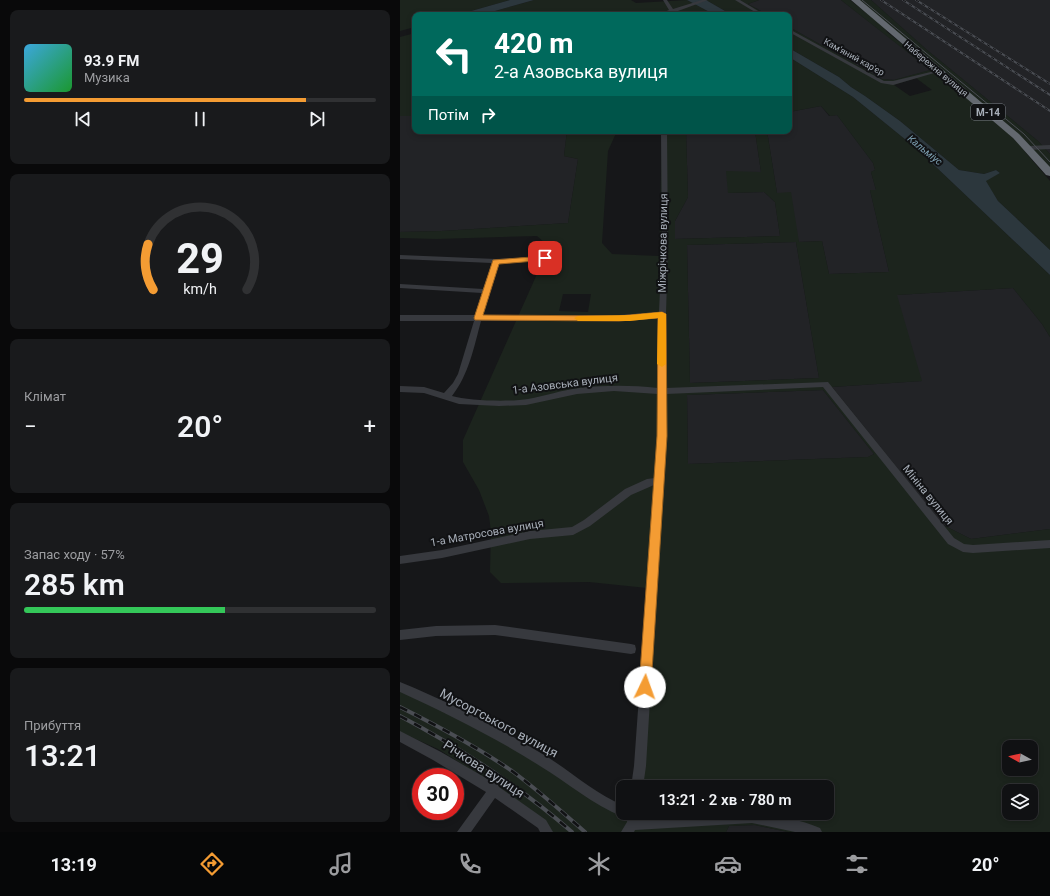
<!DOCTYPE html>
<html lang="uk">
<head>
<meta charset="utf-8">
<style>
	body { margin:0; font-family:Roboto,sans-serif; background:#191a1c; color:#f1f3f6; height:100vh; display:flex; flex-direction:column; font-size:15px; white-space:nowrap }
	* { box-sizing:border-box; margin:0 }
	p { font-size:13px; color:#9c9da0 }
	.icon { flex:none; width:22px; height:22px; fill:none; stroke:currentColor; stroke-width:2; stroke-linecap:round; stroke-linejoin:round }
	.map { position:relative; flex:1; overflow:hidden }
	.details { display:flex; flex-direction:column; gap:10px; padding:10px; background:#09090a; width:400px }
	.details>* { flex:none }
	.banner { position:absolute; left:12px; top:12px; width:380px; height:122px; border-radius:8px; box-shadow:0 2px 6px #0003,0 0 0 1px #303133; background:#00695c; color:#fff; overflow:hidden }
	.needle { width:26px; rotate:278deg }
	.buttons { position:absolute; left:602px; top:740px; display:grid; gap:8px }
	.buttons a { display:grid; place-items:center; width:36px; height:36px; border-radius:8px; background:#101113; box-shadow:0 2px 6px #0003,0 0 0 1px #303133; font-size:20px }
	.speed { position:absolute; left:12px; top:768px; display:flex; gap:8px; font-size:20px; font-weight:700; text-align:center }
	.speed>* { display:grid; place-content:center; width:52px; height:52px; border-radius:50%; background:#101113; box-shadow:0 2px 6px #0003,0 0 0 1px #303133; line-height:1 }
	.speed .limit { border:6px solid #d22; background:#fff; color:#111 }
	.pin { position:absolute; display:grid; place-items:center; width:34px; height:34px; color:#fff; margin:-17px; border-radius:8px; box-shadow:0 2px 6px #0006 }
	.me { position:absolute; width:44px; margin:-22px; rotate:3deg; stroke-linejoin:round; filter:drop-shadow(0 0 3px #0008) }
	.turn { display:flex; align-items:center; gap:14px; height:84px; padding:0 16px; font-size:18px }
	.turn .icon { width:52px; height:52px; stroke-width:2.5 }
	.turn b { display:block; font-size:28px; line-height:34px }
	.then { display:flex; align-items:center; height:38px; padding:0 16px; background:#0003; gap:8px; font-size:15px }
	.big { font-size:30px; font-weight:600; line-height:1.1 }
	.details .widget { flex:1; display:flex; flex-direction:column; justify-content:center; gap:6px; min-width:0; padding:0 14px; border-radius:8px; background:#191a1c }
	.details .dial { align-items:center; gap:0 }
	.dial svg { height:104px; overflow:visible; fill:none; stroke:#303133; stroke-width:7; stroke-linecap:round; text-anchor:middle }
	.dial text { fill:#f1f3f6; stroke:none }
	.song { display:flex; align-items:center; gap:12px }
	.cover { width:48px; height:48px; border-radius:6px; background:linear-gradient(135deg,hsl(200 70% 55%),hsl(130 70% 35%)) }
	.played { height:4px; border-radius:2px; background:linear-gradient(90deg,#f49c33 80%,#303133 80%) }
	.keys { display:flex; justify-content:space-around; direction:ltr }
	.heat { display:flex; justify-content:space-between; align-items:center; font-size:22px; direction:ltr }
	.charge { height:6px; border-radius:3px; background:linear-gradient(90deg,#34c759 57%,#303133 0) }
	.trip { position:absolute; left:216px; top:780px; width:218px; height:40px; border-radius:8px; background:#101113; box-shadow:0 2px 6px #0003,0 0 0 1px #303133; font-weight:600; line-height:40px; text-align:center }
	.dock { display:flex; height:64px; justify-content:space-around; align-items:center; background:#060708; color:#9c9da0 }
	.dock .icon { width:28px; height:28px }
	.dock .on { color:#f49c33 }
	.dock b { font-size:18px; color:#f1f3f6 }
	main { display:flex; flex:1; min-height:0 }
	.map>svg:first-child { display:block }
	.built { fill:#222326 }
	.green { fill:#1c241d; fill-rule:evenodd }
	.water { fill:#2c373d }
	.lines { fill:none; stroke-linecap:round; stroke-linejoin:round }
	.street { fill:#37393e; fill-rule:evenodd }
	.highway { fill:#63686f; fill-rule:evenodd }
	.tram { stroke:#4a4d53; stroke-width:1 }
	.rail-far1-casing { stroke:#4a4d53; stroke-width:2 }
	.rail-casing { stroke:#4a4d53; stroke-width:4 }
	.rail-far1 { stroke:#111214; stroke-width:1; stroke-dasharray:3.5; stroke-linecap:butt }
	.rail { stroke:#111214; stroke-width:2.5; stroke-dasharray:8; stroke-linecap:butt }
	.route { fill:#f49c33; stroke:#9f6521 }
	.slow { fill:#f59e0b }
	.labels { text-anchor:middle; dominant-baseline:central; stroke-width:4; stroke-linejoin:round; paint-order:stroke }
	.far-street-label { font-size:9px; fill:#a8afb9; stroke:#111214 }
	.shield { fill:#111214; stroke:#7b8088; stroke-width:1 }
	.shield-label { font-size:10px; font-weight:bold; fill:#a8afb9 }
	.far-water-label { font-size:10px; font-style:italic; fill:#7fa2b4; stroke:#111214 }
	.street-label { font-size:11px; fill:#a8afb9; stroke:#111214 }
	.near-street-label { font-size:13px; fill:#a8afb9; stroke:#111214 }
</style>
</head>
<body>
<main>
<section class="details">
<div class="widget">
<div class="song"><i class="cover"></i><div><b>93.9 FM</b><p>Музика</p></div></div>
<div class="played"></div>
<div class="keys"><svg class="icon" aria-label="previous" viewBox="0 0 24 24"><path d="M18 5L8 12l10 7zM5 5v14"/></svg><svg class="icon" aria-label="pause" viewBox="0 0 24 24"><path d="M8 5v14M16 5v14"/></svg><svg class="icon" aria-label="next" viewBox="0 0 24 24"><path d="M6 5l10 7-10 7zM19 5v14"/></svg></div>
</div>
<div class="widget dial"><svg viewBox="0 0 100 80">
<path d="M14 69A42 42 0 1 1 86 69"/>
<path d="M14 69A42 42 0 0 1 10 34" stroke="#f49c33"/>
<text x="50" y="56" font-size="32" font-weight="700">29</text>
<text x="50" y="72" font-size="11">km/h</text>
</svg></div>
<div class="widget"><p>Клімат</p>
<div class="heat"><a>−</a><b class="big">20°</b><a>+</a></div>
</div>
<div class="widget"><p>Запас ходу · 57%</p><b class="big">285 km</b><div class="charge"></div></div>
<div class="widget"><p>Прибуття</p><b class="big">13:21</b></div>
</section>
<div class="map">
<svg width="650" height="832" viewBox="0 0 650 832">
	<rect width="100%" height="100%" fill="#161719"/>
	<!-- built -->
	<g class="built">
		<polygon points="359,0 441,0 531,70 494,80 482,79 389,27 389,15 368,15 348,4"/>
		<polygon points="471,0 650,0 650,154 638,141 527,50"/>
		<polygon points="421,106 429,116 437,115 473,163 475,170 471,172 476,190 470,190 489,272 429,274 422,241 399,242 377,193 367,131 389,131 389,112"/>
		<polygon points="0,116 15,116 15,131 167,131 164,156 178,159 168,223 42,231 0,232"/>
		<polygon points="286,131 355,131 361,172 328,193 364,192 375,202 380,236 275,239 275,221 288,197"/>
		<polygon points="396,242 419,378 290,383 287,245"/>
		<polygon points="613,288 642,324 650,337 650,529 571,539 543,525 432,387 521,381 496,295"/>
		<polygon points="423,390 474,454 468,457 288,464 287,395"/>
		<polygon points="355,825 388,832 326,832 329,826"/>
	</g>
	<!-- green -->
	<g class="green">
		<polygon points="0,0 110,0 57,15 15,15 15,27 0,31"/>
		<polygon points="134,0 231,0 236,3 287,0 315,15 81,15"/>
		<polygon points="306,0 359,0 348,4 368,15 332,15"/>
		<path d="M441,0H450L485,28L487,32L537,72L606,131L622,147L626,153L650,181V250L598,201L585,180L600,173L596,170L584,174L559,170L500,121L465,96L451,87L439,77L389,48V27L482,79L494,80L530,70ZM516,78L532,90L510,96L494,85Z"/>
		<polygon points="458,0 471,0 527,50 638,141 650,154 650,169 625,141"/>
		<polygon points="15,33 15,116 0,116 0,37"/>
		<path d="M389,57L453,97L517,149L650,275V337L642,324L613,288L497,295L522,381L432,387L543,525L571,539L650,529V832H388L355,825L329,826L326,832H152L97,786L38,749L0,732V687L19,693L223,813H427V787H232L236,765L247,588L189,582L101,583L90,572L91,532L89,516L79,490L63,462V440L137,274L145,243L137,236L36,239L0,238V232L42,231L168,223L178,159L164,156L167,131H217L208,151L202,243L212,254L259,256L262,131H286L288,197L275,221V239L380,236L375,202L364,192L328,193L326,171L361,172L355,131H367L377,193L391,192L399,242L422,241L429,274L489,272L470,190H476L471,172L475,170L473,163L437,115L430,116L421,106L389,112ZM396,242L419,378L290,383L287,245ZM163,294H191L188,312L159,311ZM423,390L474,454L468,457L288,464L287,395ZM609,747H631V769H609ZM609,791H631V813H609Z"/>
	</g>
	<!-- water -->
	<g class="water">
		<polygon points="110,0 134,0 81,15 57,15"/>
		<polygon points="287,0 306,0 332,15 315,15"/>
		<polygon points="389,48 439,77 451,87 465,96 500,121 559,170 584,174 596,170 600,173 586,181 598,201 650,250 650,275 517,149 453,97 389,57"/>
	</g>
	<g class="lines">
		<!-- street -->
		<g class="street">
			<polygon points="263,0 267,0 273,9 302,0 308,0 267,15 263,15 264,12 269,10"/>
			<polygon points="335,0 340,0 365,15 360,15"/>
			<polygon points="389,29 484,81 493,81 539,70 541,71 493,85 481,83 389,32"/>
			<path d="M261,131H267L268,247L266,314V388L428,382L554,538L564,544L573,545L650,540V548L573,553L563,552L548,544L423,387L266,394V436L246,766L243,787H231L234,766L254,485L231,495L190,526L173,535L130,539L42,558L0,564V556L42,550L130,531L172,527L184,520L225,489L247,479L255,478L258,436V394L214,391L177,394L126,405L99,406L59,404L24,393L0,392V386L24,387L44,393L53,383L58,374L74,321H0V315H75L82,293L0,288V284L83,289L92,263L0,259V255L96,259L140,257L155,253H157V257L140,261L99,263L82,315H219L259,312L262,247ZM258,317V388C231,385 206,385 179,388C162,390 145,396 128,399C111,402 68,401 52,396C69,374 74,347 81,321H219Z"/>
			<polygon points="650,145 650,149 628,150 625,148 628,146"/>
			<polygon points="95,625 231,644 235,645 236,649 235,653 231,654 95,635 36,636 0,640 0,630 36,626"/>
			<path d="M0,682C51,703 102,729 149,758C174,774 196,794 223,805V813H228L227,815L223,817C192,804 168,783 140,766C96,738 48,714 0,692Z"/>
			<polygon points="0,731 41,752 98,785 99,787 146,820 153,832 140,832 138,828 95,798 71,832 57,832 86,792 33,760 0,742"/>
			<path d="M228,813H240L239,818C299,814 363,804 420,828L422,832H395L352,823L235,830L234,832H221L227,822Z"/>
		</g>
		<!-- highway -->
		<polygon class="highway" points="451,0 460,0 619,134 650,167 650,176 646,175 613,138"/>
		<!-- tram -->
		<polyline class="tram" points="462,0 624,134 650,162"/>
		<!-- rail-far1 casing -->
		<g class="rail-far1-casing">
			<g id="rail-far1">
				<polyline points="481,0 650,111"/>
				<polyline points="503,0 650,95"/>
				<polyline points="516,0 650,84"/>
			</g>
		</g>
		<!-- rail casing -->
		<g class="rail-casing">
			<g id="rail">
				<path d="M0,707C38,726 77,747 112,771C138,790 161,811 185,832"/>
				<path d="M0,716C62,749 119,786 172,832"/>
			</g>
		</g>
		<!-- rail-far1 -->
		<use href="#rail-far1" class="rail-far1"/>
		<!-- rail -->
		<use href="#rail" class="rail"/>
	</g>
	<!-- route -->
	<polygon class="route" points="145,256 147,257 147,260 99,264 83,315 219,316 262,312 266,314 267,436 251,687 249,692 245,693 241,692 239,687 257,436 258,318 219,321 75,320 74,318 93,260"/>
	<!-- slow -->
	<polygon class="slow" points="262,312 266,314 266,364 262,367 257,364 258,318 230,321 178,321 174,318 178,316 230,315"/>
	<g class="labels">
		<!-- far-street labels -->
		<g class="far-street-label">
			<text transform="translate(454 57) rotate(29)">Кам'яний кар'єр</text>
			<text transform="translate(536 69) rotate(40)">Набережна вулиця</text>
		</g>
		<!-- shield labels -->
		<rect class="shield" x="571" y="104" width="34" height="16" rx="3"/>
		<g class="shield-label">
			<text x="588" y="112">М-14</text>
		</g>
		<!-- far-water labels -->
		<g class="far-water-label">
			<text transform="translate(525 150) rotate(39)">Кальміус</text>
		</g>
		<!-- street labels -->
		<g class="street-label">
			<text transform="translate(263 243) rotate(-89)">Міжрічкова вулиця</text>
			<text transform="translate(165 384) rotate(-7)">1-а Азовська вулиця</text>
			<text transform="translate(528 495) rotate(51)">Мініна вулиця</text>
			<text transform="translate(87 533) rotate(-10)">1-а Матросова вулиця</text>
		</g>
		<!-- near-street labels -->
		<g class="near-street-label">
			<text transform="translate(99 723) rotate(28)">Мусоргського вулиця</text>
			<text transform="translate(84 769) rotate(33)">Річкова вулиця</text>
		</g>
	</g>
</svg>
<div class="buttons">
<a><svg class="needle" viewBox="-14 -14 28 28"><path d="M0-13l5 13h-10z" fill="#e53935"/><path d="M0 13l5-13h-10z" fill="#9c9da0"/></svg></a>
<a><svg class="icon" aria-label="layers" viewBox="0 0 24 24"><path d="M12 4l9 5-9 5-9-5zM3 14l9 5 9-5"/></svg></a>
</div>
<div class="speed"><div class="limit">30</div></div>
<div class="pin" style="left:145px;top:258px;background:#d93025"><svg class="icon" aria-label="arrive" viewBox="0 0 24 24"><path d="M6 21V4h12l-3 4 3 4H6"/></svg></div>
<svg class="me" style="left:245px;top:687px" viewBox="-20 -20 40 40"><circle r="19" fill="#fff"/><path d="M0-13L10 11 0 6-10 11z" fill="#f49c33"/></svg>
<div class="trip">13:21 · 2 хв · 780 m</div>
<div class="banner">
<div class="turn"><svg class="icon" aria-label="left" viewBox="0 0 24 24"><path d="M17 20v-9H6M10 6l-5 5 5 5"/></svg><div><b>420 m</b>2-а Азовська вулиця</div></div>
<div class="then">Потім<svg class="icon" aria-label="right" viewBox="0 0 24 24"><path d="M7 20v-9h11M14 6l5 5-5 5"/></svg></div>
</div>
</div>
</main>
<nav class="dock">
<b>13:19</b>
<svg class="icon on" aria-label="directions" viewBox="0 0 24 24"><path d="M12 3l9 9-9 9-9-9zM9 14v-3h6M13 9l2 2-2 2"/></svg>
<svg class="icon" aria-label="music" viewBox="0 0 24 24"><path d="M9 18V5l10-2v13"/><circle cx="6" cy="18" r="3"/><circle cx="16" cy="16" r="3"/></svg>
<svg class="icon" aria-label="phone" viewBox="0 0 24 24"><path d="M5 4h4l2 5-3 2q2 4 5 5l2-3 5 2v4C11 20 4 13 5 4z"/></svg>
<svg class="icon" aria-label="climate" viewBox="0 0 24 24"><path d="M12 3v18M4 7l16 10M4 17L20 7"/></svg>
<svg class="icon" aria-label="car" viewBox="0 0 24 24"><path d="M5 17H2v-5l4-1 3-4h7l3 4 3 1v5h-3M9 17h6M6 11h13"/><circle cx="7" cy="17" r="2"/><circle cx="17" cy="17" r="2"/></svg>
<svg class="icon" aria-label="filters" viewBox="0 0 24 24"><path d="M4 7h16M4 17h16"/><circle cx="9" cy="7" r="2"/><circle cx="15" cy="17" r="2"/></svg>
<b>20°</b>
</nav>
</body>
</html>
